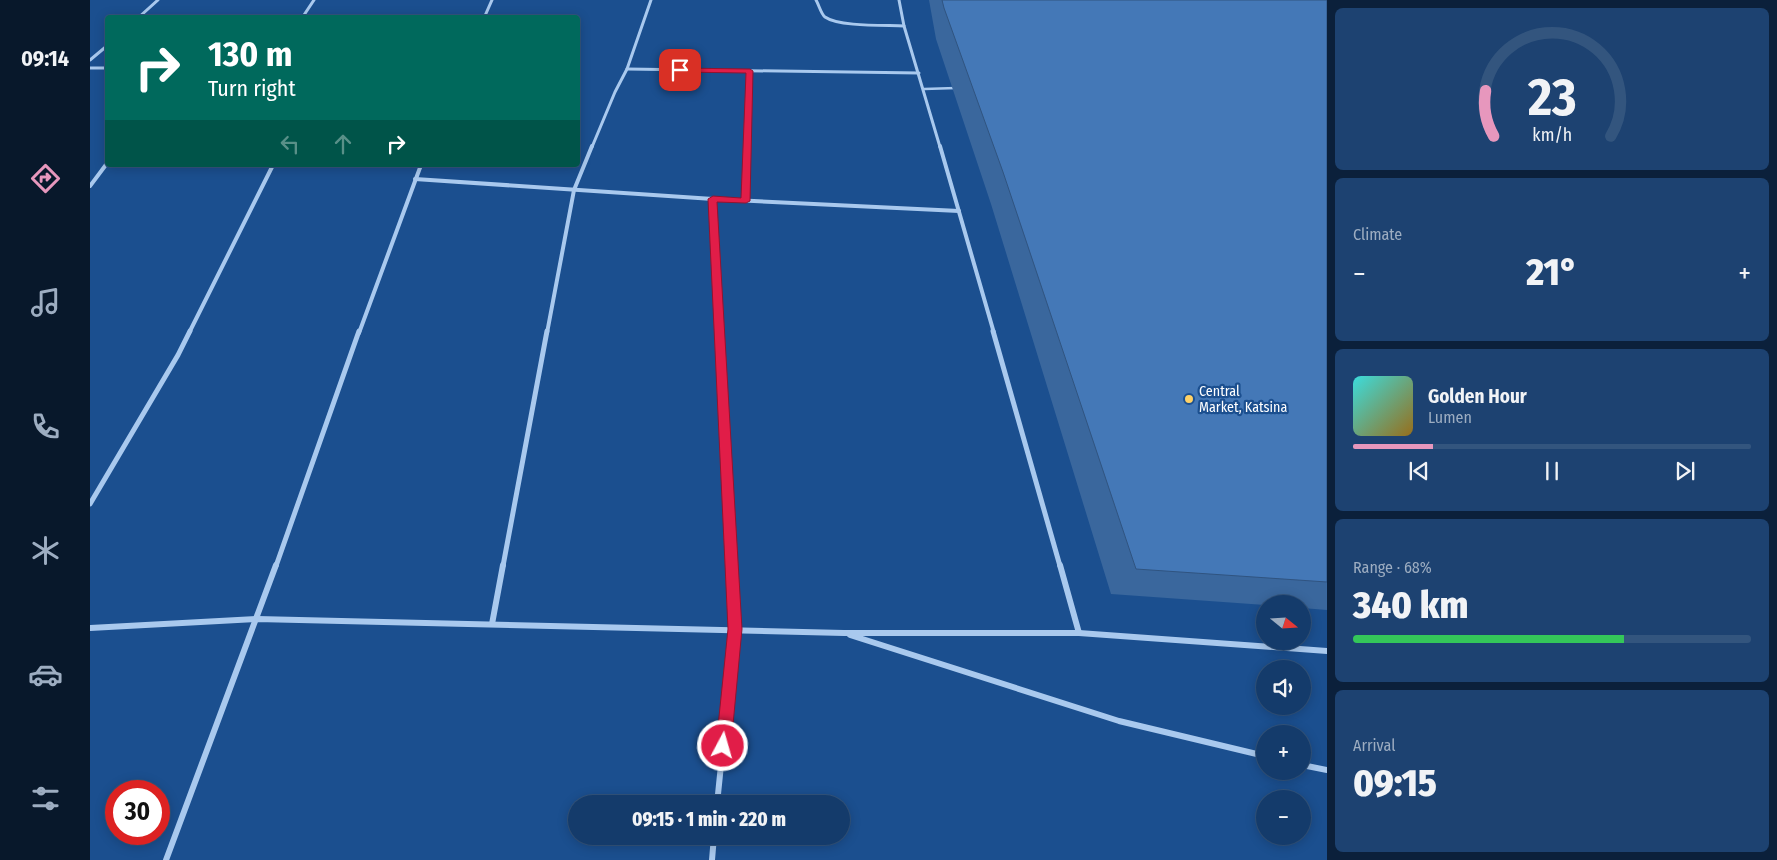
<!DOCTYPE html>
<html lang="en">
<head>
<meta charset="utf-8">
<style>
	body { margin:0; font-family:"Fira Sans Condensed",sans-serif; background:#1d4271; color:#f1f3f6; height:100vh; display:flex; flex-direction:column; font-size:19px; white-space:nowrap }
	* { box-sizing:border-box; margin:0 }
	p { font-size:16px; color:#9dadc1 }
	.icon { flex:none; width:28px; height:28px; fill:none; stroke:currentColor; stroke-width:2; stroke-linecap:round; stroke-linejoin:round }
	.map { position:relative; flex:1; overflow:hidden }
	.sheet { display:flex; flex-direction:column; gap:8px; padding:8px; background:#0b203b; width:450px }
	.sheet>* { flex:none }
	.guide { position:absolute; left:15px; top:15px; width:475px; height:152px; border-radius:5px; box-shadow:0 2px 12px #0003,0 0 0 1px #33557e; background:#00695c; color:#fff; overflow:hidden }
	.needle { width:32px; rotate:108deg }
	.buttons { position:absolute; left:1166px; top:595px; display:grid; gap:10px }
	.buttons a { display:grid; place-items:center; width:55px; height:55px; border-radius:50%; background:#143b6b; box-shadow:0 2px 12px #0003,0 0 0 1px #33557e; font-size:25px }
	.speed { position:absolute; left:15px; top:780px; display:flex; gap:10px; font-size:25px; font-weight:700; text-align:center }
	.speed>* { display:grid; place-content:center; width:65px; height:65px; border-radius:50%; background:#143b6b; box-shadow:0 2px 12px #0003,0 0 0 1px #33557e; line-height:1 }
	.speed .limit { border:8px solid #d22; background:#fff; color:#111 }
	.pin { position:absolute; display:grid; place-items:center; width:42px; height:42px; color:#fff; margin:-21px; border-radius:10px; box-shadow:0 2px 8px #0006 }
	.me { position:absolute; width:55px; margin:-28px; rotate:6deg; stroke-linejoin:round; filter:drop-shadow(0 0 4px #0008) }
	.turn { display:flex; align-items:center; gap:18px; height:105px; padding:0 20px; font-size:22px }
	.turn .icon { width:65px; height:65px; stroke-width:2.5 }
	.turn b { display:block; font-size:35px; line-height:42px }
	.lanes { display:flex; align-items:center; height:48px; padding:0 20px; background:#0003; justify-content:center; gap:25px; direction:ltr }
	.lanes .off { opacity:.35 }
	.big { font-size:38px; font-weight:800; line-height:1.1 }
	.sheet .tile { flex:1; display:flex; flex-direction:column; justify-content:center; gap:8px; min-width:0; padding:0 18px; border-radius:8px; background:#1d4271 }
	.sheet .dial { align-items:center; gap:0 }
	.dial svg { height:130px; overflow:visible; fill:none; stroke:#33557e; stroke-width:7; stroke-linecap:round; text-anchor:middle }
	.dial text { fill:#f1f3f6; stroke:none }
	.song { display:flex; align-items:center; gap:15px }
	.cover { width:60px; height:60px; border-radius:8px; background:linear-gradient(135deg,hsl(180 70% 55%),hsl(40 70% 35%)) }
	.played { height:5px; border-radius:2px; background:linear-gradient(90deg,#e797bd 20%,#33557e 20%) }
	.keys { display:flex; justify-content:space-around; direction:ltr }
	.heat { display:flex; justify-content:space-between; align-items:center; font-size:28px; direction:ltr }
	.charge { height:8px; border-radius:4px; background:linear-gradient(90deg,#34c759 68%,#33557e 0) }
	.trip { position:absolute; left:478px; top:795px; width:282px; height:50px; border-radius:25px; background:#143b6b; box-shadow:0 2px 12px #0003,0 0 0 1px #33557e; font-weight:800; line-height:50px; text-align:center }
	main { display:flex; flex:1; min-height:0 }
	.menu { display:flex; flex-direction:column; width:90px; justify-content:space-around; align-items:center; background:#08182b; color:#9dadc1 }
	.menu .icon { width:35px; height:35px }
	.menu .on { color:#e797bd }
	.menu b { font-size:22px; color:#f1f3f6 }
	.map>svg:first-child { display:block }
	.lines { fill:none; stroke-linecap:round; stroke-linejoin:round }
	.service { stroke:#a9c9ee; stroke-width:2.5 }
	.minor-far3 { stroke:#a9c9ee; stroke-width:3 }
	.minor-far2 { stroke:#a9c9ee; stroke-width:4 }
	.minor-far1 { stroke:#a9c9ee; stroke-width:5 }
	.minor { stroke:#a9c9ee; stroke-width:6 }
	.wall { fill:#3a679d }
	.building { fill:#4478b7; stroke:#305480 }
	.route { fill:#e11d48; stroke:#92132f }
	.poi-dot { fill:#ffd166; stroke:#1b4f8f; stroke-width:2 }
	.labels { text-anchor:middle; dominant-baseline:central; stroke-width:4.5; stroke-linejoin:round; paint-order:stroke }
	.poi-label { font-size:14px; fill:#fff; stroke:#1b4f8f; text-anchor:start }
</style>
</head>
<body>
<main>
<nav class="menu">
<b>09:14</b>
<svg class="icon on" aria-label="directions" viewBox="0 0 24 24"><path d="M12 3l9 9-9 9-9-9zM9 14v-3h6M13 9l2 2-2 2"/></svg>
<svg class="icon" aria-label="music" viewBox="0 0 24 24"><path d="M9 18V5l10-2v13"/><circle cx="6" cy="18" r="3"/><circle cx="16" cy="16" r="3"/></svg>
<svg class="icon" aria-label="phone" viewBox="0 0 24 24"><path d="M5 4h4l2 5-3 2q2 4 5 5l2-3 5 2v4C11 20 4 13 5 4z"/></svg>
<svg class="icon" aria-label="climate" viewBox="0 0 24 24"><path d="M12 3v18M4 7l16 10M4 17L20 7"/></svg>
<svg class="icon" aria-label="car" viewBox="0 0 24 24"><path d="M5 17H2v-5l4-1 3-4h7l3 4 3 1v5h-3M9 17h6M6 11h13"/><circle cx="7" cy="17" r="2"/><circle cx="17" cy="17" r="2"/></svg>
<svg class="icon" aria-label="filters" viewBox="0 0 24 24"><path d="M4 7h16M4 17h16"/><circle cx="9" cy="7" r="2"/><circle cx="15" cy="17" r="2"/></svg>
</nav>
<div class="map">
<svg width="1237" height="860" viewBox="0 0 1237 860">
	<rect width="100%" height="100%" fill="#1b4f8f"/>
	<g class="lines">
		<!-- service -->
		<polyline class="service" points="834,89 866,88"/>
		<!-- minor-far3 -->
		<g class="minor-far3">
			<path d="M726,0C729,5 731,14 735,17C749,27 797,25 814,26"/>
			<polyline points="809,0 814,26 850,147"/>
			<polyline points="48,18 68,0"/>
			<polyline points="212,18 224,0"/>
			<polyline points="394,18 402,0"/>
			<polyline points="0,60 18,45"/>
			<polyline points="0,68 18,68"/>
			<polyline points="537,69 829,73"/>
			<polyline points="502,147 525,92 537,69 561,0"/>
			<polyline points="658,147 660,71"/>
		</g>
		<!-- minor-far2 -->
		<g class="minor-far2">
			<polyline points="850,146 904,333"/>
			<polyline points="325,179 623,199 869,211"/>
			<polyline points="0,186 18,162"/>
			<polyline points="623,199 630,333"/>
			<polyline points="656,201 658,146"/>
			<polyline points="99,333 183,165"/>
			<polyline points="269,333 331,165"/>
			<polyline points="457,333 484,190 502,146"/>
		</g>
		<!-- minor-far1 -->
		<g class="minor-far1">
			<polyline points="630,331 642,566"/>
			<polyline points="903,331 970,566"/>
			<polyline points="0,504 88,355 100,331"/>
			<polyline points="186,566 269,331"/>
			<polyline points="413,566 457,331"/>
		</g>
		<!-- minor -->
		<g class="minor">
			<polyline points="970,565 989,633"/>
			<polyline points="402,624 413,565"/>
			<polyline points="0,628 167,619 754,633 989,633 1237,651"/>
			<polyline points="760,635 1029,721 1175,756"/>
			<polyline points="1212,765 1237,770"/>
			<polyline points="627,804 645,629 642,565"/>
			<polyline points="76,860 186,565"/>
			<polyline points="622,860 624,836"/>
		</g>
	</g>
	<!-- wall -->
	<polygon class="wall" points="839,0 1237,0 1237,610 1212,608 1212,604 1175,604 1175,605 1021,594 901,204 846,39"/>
	<!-- building -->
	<polygon class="building" points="852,0 1237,0 1237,582 1046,569 913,172 854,8"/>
	<!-- route -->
	<polygon class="route" points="587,68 660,69 663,71 660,201 656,203 627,202 652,629 641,746 638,751 633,753 628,751 626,746 638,629 618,199 623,196 651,198 656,73 590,72 587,71"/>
	<!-- markers -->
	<circle class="poi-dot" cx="1099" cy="399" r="5"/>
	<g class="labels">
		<!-- poi labels -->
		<g class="poi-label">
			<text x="1109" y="391">Central<tspan x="1109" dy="16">Market, Katsina</tspan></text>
		</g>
	</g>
</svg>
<div class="buttons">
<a><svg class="needle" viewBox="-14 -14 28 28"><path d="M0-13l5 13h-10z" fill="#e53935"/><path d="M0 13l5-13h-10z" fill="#9dadc1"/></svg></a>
<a><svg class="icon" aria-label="sound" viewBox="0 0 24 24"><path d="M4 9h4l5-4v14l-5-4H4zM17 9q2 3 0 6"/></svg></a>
<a>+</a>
<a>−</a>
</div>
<div class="speed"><div class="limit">30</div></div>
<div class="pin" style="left:590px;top:70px;background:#d93025"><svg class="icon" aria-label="arrive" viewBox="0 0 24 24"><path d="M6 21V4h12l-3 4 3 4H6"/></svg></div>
<svg class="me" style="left:633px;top:746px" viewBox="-20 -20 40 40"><circle r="17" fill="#e11d48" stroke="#fff" stroke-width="3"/><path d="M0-11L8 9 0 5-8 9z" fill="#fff"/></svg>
<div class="trip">09:15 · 1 min · 220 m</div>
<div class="guide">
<div class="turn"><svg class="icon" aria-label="right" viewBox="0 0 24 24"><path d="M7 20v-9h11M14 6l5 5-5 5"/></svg><div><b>130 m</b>Turn right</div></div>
<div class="lanes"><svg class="icon off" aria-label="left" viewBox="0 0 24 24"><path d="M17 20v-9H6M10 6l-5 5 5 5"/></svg><svg class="icon off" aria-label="ahead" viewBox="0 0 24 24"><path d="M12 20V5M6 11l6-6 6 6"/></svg><svg class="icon" aria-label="right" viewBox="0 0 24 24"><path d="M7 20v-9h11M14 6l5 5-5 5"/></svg></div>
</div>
</div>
<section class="sheet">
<div class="tile dial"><svg viewBox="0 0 100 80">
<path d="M14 69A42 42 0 1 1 86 69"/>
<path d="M14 69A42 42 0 0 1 9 41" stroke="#e797bd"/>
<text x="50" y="56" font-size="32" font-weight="700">23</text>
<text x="50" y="72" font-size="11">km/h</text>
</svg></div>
<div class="tile"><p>Climate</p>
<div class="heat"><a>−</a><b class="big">21°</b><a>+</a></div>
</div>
<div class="tile">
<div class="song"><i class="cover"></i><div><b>Golden Hour</b><p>Lumen</p></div></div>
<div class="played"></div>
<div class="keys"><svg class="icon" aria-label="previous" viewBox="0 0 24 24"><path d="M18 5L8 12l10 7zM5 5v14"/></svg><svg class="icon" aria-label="pause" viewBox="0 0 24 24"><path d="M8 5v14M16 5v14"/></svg><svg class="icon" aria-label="next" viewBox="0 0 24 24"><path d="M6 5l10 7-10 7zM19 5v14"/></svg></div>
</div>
<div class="tile"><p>Range · 68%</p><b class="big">340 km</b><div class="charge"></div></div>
<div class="tile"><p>Arrival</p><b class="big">09:15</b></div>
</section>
</main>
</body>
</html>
